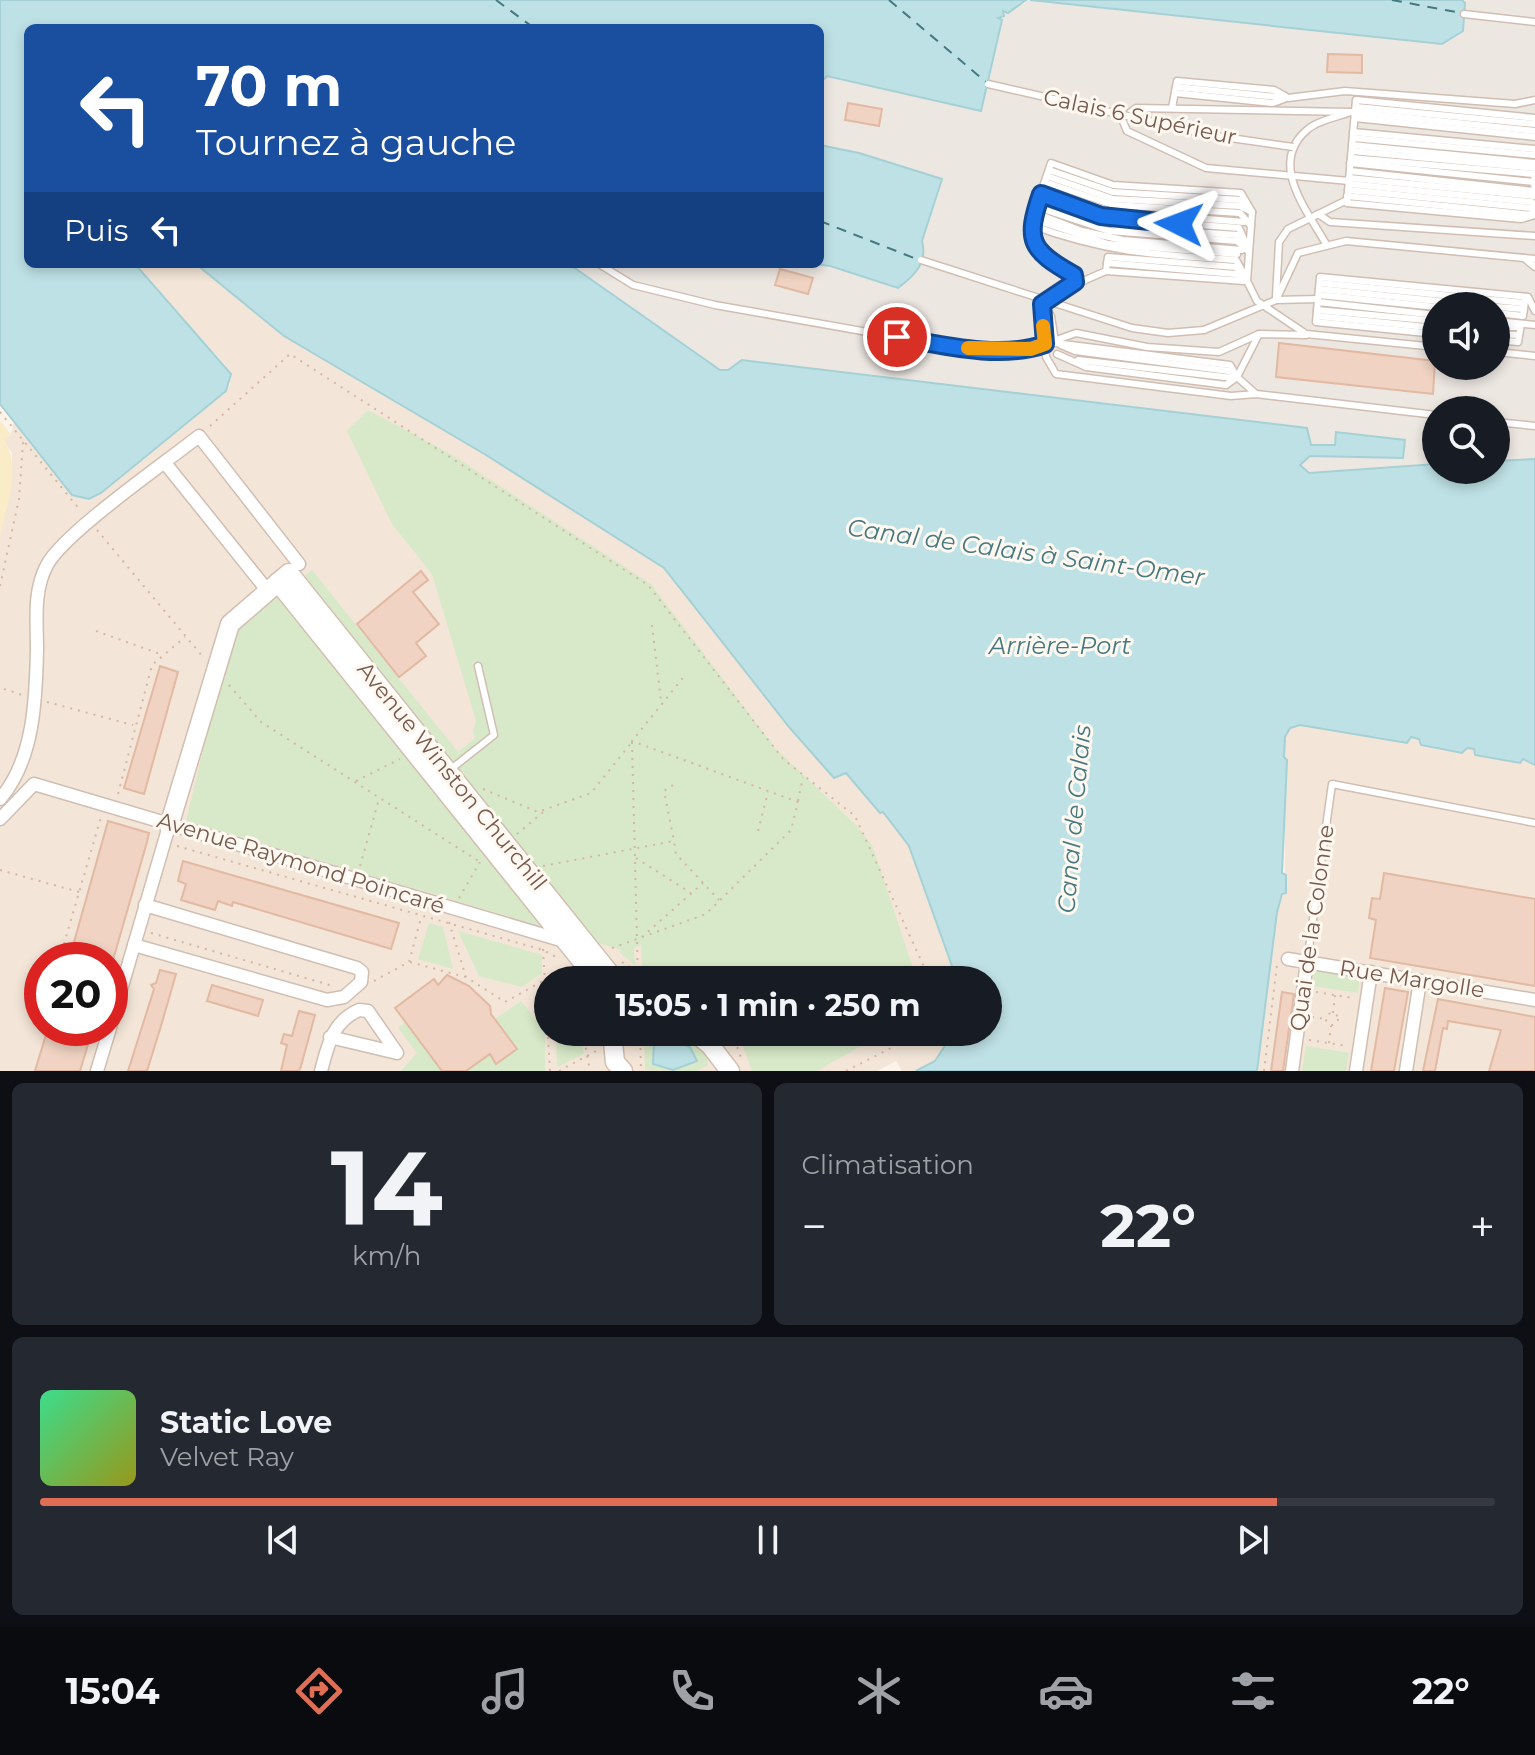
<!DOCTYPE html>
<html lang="fr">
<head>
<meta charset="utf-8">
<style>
	body { margin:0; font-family:Montserrat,sans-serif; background:#242831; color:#f1f3f6; height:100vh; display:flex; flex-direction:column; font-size:30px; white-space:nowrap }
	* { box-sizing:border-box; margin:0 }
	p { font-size:26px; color:#9ea1a6 }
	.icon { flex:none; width:44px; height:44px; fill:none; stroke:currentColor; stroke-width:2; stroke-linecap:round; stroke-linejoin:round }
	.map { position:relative; height:1071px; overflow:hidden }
	.side { display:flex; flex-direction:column; gap:12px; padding:12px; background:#0d0f14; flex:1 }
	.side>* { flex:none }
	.top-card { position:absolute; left:24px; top:24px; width:800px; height:244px; border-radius:12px; box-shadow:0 4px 12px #0003; background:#1a4fa0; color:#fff; overflow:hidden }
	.fabs { position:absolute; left:1422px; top:292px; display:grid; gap:16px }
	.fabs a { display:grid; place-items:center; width:88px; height:88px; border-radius:50%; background:#171b24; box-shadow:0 4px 12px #0003; font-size:40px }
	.speed { position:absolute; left:24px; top:942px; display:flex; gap:16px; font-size:40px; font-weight:700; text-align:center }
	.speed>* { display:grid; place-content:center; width:104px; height:104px; border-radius:50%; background:#171b24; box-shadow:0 4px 12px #0003; line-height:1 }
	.speed .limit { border:12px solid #d22; background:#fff; color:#111 }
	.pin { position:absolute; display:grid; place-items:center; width:68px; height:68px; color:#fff; margin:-34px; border:4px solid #fff; border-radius:50%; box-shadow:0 2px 8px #0007 }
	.me { position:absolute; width:88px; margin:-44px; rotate:273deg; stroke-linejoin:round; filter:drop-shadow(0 0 6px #0008) }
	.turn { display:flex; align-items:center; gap:28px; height:168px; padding:0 40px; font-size:36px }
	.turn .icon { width:104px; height:104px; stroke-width:2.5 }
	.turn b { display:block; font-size:56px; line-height:68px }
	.then { display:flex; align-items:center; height:76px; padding:0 40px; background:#0003; gap:16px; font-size:30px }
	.big { font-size:60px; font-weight:700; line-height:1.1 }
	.side .widget { flex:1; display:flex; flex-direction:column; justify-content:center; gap:12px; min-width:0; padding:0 28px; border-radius:12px; background:#242831 }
	.side .dial { align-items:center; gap:0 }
	.dial b { font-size:104px; line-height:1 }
	.song { display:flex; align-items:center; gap:24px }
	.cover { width:96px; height:96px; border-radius:12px; background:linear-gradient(135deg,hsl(150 70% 55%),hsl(60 70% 35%)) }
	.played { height:8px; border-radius:4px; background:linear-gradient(90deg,#df6e55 85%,#363941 85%) }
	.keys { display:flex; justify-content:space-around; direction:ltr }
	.heat { display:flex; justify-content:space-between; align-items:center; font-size:44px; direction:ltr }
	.side .tiles { flex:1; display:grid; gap:12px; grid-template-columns:1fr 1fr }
	.widget:last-child { grid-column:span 2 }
	.trip { position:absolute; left:534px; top:966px; width:468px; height:80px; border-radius:40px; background:#171b24; box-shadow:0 4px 12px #0003; font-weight:700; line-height:80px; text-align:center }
	.dock { display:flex; height:128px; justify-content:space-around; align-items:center; background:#090b0e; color:#9ea1a6 }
	.dock .icon { width:56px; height:56px }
	.dock .on { color:#df6e55 }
	.dock b { font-size:36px; color:#f1f3f6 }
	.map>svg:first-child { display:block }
	.residential { fill:#f3e6d8; fill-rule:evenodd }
	.industrial { fill:#ede7e2; fill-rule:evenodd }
	.green { fill:#d7e9c8 }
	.sand { fill:#f9ecc6 }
	.water { fill:#bee1e5; stroke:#a5d1d6; stroke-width:2 }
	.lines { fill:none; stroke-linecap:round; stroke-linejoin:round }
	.ferry { stroke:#457981; stroke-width:2; stroke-dasharray:10 8; stroke-linecap:butt }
	.building { fill:#f0d3c2; stroke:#e2b9a3; stroke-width:2 }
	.lane-casing { stroke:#d0beb2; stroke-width:9 }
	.street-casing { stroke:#d0beb2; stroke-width:15 }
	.secondary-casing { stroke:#d3beb0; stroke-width:21 }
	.path { stroke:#d5b6a5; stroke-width:2; stroke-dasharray:2 6; stroke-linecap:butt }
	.lane { stroke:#fff; stroke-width:6 }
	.street { stroke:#fff; stroke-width:12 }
	.secondary { stroke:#fff; stroke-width:18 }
	.lane-bridge-casing { stroke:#d0beb2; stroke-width:9; stroke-linecap:butt }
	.lane-bridge { stroke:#fff; stroke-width:6 }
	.route-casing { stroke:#114b97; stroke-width:20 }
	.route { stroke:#1a73e8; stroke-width:14 }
	.slow { stroke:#f59e0b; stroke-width:14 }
	.labels { text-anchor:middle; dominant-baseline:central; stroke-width:6; stroke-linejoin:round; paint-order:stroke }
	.street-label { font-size:22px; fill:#765a4e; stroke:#fef8f0 }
	.water-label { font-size:24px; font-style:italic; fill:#457981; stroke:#fef8f0 }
</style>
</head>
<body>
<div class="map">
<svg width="1535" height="1071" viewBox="0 0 1535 1071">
	<rect width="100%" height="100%" fill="#fcf4ea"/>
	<!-- residential -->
	<g class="residential">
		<path d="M135,264H196L284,336L486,455L664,568L789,727L834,777L846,773L899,829L909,846L957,980H548V1032H954L935,1061L916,1071H902L896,1061L877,1071H0V535L11,484L12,453L3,440L11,434L14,421L72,495L226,391L230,385L231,374L225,365ZM42,960H110V1028H42Z"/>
		<polygon points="1300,725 1411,737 1420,739 1421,745 1462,753 1466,747 1523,759 1535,765 1535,1071 1257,1071 1277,912 1282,893 1285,893 1285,737 1290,728"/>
	</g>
	<!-- industrial -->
	<path class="industrial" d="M1026,0L1442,44L1465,4L1462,0H1535V459L1496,461V410H1436V464L1309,473L1300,465L1310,456L1403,458L1337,432L1335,445H1310L1306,428L742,360L728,370H719L569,264H814L840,270L922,241L942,179L859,153L820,145L821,79L826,76L843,80L988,84L1002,20L998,18L1003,16L1002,11L1017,6V3L1025,4ZM1436,306H1496V366H1436Z"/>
	<!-- green -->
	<g class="green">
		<polygon points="368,410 449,453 651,584 776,749 854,823 872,845 917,980 661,980 642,969 641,945 634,948 635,965 619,952 622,950 186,821 221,675 236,630 312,570 458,752 475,738 473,731 476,721 432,574 392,524 347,431"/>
		<polygon points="429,923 443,927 453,969 418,959"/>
		<polygon points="458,931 542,955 542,973 522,987 479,976"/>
		<polygon points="1319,970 1360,976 1358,993 1312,986 1313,975"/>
		<polygon points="521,1001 545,1032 545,1071 466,1071 490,1054 496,1064 516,1050 495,1019"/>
		<polygon points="406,1022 442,1071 401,1071 417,1053 398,1028"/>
		<polygon points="556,1032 579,1032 584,1054 557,1067"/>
		<path d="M644,1032C667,1032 708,1033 708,1065L696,1071L645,1070Z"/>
		<polygon points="738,1032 905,1032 886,1045 880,1035 817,1071 752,1071"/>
		<polygon points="1306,1046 1349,1053 1346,1071 1302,1071"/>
	</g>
	<!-- sand -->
	<path class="sand" d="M0,421L11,434L4,440C22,469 7,504 0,535Z"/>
	<!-- water -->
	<g class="water">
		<polygon points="0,0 1026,0 1008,13 1003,11 1004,16 998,18 1002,20 981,111 827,76 820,83 820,28 28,28 28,264 135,264 231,374 226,391 101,493 89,499 72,495 0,404"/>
		<polygon points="1030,0 1462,0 1465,3 1463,31 1442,44"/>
		<path d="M820,145L859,153L942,179L922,241C928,263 914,276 898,288L830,266L814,264H820Z"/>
		<polygon points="196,264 569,264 720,370 728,370 742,360 1307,428 1311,445 1335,445 1336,432 1405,440 1403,458 1310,456 1300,465 1309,473 1436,464 1436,470 1496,470 1496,461 1535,459 1535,765 1523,759 1520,763 1475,755 1474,749 1467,748 1462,753 1421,745 1419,739 1411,737 1407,743 1300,725 1290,728 1285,737 1284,757 1287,760 1282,873 1286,875 1286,893 1282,894 1277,912 1257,1071 916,1071 935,1061 954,1032 988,1032 988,980 957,980 909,846 883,812 880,813 846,773 834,778 789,727 664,568 486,455 284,336"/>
		<polygon points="661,1035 690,1047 697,1061 673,1070 653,1064 654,1041"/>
	</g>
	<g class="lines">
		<!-- ferry -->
		<g class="ferry">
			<polyline points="496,0 534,28"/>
			<polyline points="889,0 986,82"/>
			<polyline points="1392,0 1461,13"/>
			<polyline points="820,221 919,260"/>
		</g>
	</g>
	<!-- building -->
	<g class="building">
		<polygon points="1328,54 1362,55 1362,73 1327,72"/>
		<polygon points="848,103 882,109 879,126 845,120"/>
		<polygon points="780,269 813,278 808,294 775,285"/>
		<polygon points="1279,343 1435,361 1433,394 1276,377"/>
		<polygon points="421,571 428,580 413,592 439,624 416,643 426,656 399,677 357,624"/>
		<polygon points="160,666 178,672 144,794 124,788"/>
		<polygon points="108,821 149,833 147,842 113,960 69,960"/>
		<polygon points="183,861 399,923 391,949 233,902 232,906 218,901 215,910 181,900 186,884 178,881"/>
		<polygon points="1384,873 1535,899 1535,986 1370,958 1376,920 1369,918 1372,898 1380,899"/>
		<polygon points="160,970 176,974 161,1026 147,1071 128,1071 154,989 151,985 156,983"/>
		<polygon points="447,975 469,986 490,1006 491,1014 517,1049 496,1064 490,1054 466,1071 442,1071 395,1008 434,979 438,985"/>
		<polygon points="212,985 263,1000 258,1016 207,1001"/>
		<polygon points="1385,988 1408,992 1394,1071 1371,1071"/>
		<polygon points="1282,992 1294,994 1283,1071 1271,1071"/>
		<polygon points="1438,999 1535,1017 1535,1071 1489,1071 1501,1030 1448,1021 1447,1029 1443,1028 1435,1071 1423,1071"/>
		<polygon points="299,1011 315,1015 301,1066 299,1071 281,1071 287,1045 281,1043 284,1034 292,1036"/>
		<polygon points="48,1028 93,1028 80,1071 35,1071"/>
	</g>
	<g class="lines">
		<!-- lane casing -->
		<g class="lane-casing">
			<g id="lane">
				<polyline points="1464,14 1535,22"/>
				<polyline points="1176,87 1288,98 1345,91 1515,104 1535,100"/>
				<polyline points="1175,93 1273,103 1284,99"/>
				<polyline points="1356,107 1535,124"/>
				<polyline points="1172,108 1177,81 1274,90 1285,96"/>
				<polyline points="1355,118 1535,137"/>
				<polyline points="1535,118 1356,100 1347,203 1521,219 1535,215"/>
				<polyline points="1353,132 1535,149"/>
				<polyline points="1353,138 1535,155"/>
				<polyline points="1352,145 1535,163"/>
				<polyline points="1352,151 1535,168"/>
				<polyline points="1351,158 1534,174 1535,188"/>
				<polyline points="1350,163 1534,182 1535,192"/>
				<polyline points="1049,170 1113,192 1241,200 1244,203"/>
				<polyline points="1350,171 1534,191"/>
				<polyline points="1047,176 1113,199 1240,206 1252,212"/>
				<polyline points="1349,178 1535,196"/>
				<polyline points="1349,181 1206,168 1127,131 1122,119 1136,108 1351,112 1535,131"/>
				<polyline points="1045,182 1113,205 1240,213 1251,226"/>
				<polyline points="1349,184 1532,202 1534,215"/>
				<polyline points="1043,188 1110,211 1244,222"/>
				<polyline points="1348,190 1531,208 1533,212"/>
				<polyline points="1041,194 1110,218 1239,228 1248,249"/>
				<polyline points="1347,196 1534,215"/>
				<polyline points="1039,201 1120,227 1238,235 1241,240"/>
				<polyline points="1037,207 1109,231 1237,241 1247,250"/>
				<polyline points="1252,212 1247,281 1257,301 1306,334 1436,347"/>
				<polyline points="1035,213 1082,231 1123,240 1242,250"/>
				<polyline points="1318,214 1330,222 1535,236"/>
				<polyline points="1033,219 1108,244 1237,254"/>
				<path d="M1031,225C1107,253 1157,255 1236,260L1246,278"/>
				<path d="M1326,244C1307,210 1267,163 1308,129C1317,121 1336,117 1348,113"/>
				<polyline points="1524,258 1535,267"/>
				<polyline points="1107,263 1235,274 1241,277"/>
				<polyline points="599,264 633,285 715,305 958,348 1031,349 1076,333 1147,347 1219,352 1259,334"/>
				<polyline points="1106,271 1244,281"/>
				<polyline points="1320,283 1524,303 1526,297"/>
				<polyline points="1074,285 1106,271 1108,257 1236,267 1240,272"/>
				<polyline points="1319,289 1487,306"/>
				<polyline points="1319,295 1436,307"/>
				<polyline points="1276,297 1279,242 1288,229 1347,200"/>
				<polyline points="1276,300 1298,253 1346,241 1535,259"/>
				<path d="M1045,301L1075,282L1074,275C1010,240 1033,221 1051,163L1113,185L1241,193L1252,212"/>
				<polyline points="1318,302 1436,315"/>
				<polyline points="1042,304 1046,357 1056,374 1231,396 1256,394 1436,415"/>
				<polyline points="1042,304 1051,316 1055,342"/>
				<polyline points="1496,307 1524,309"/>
				<polyline points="1317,310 1436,321"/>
				<polyline points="1496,313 1523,316 1525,301"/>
				<polyline points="1317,316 1436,328"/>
				<polyline points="1496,321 1535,325"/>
				<polyline points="1496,327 1520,327"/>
				<polyline points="1204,330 1276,300 1318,299"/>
				<polyline points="1436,334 1316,322 1320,277 1528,297 1535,311"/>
				<polyline points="1496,334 1519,335"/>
				<polyline points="1496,340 1518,342 1521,324"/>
				<polyline points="1055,343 1230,365 1237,377"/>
				<polyline points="1061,345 1075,351 1229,371 1234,375"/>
				<polyline points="1496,352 1535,356"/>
				<polyline points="1057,354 1086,367 1226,385 1237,377 1256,394"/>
				<polyline points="1078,360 1233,378"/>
				<polyline points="1237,377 1259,334 1306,335"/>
				<polyline points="1496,422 1535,426"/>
				<polyline points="451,769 494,735 478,666"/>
				<polyline points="1307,962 1332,784 1535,823"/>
			</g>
		</g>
		<!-- street casing -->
		<g class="street-casing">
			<g id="street">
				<polyline points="165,463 267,590"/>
				<path d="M0,799C34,760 36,699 37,649C37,621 33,591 47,565C64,533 165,463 199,436L299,564"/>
				<polyline points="0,819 34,784 564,941"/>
				<polyline points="134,945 327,1000 344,997 361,982 362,972 357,968 145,905"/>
				<polyline points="1288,959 1535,1000"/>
				<polyline points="110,1027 169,826"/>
				<polyline points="97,1071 110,1028"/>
				<path d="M321,1071C328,1045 332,1022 359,1010L368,1011L397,1053L330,1037"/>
				<polyline points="1292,1071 1307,962"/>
				<polyline points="1356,1071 1371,972"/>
				<polyline points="1406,1071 1420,981"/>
			</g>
		</g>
		<!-- secondary casing -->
		<g class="secondary-casing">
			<g id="secondary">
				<polyline points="278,582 597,980"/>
				<polyline points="169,826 230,624 289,573 615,980"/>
				<polyline points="612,1032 615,1062 623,1071"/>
				<polyline points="694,1032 710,1045 730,1071"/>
			</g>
		</g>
		<!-- path -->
		<g class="path">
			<polyline points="0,412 80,510"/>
			<polyline points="210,426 290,354 648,585 783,759 855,816 930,980"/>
			<polyline points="97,530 203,657"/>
			<polyline points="0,586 19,499 23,442"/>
			<polyline points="652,625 661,701"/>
			<polyline points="96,631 163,655"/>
			<polyline points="229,685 261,722 480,862"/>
			<polyline points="4,689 22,695"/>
			<polyline points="47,702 133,725"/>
			<polyline points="632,742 638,980"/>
			<polyline points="356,781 400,759"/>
			<polyline points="673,785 664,791 674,841"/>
			<polyline points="483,789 538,812 591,793 632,742"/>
			<polyline points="118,794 152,665 185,637"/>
			<polyline points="798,801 803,777"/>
			<polyline points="758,831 768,792"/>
			<polyline points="517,834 547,809"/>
			<polyline points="177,846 543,950 558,958"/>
			<polyline points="636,858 691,893"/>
			<polyline points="360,866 379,799"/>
			<polyline points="543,866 674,841 676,854 719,900"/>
			<polyline points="0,870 79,892"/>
			<polyline points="459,898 480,862"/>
			<polyline points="449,922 466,977 505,1002 566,968"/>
			<polyline points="151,933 333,986"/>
			<polyline points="642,937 703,883"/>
			<polyline points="64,944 101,817"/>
			<polyline points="612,948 706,914 791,830 798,802 632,741 686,674"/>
			<polyline points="543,949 550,1071"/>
			<polyline points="410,962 465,977"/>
			<polyline points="622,962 651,980"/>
			<polyline points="374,981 409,962 421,918"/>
			<polyline points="1316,992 1353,998"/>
			<circle cx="1332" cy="1019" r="6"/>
			<polyline points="1333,1013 1335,995"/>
			<polyline points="1312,1017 1326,1019"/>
			<polyline points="583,1032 590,1071"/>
			<polyline points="640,1032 641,1071"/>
			<polyline points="732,1032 741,1058"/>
			<polyline points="1309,1040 1347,1046"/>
			<polyline points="1329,1043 1331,1026"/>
			<polyline points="559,1071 596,1051"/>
			<polyline points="846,1071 895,1046 910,1032"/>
			<polyline points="1264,1071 1277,965"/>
		</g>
		<!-- lane -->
		<use href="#lane" class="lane"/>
		<!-- street -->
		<use href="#street" class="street"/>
		<!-- secondary -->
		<use href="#secondary" class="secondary"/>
		<!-- lane-bridge casing -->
		<g class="lane-bridge-casing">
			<g id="lane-bridge">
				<polyline points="988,84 1210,135 1293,147"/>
				<polyline points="921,260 1132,328 1168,333 1204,330"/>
			</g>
		</g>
		<!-- lane-bridge -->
		<use href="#lane-bridge" class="lane-bridge"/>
	</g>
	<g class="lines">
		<!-- route casing -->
		<g class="route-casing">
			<path id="route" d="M897,337C942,345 1001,360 1045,344L1042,304L1075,282L1074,275C1030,250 1025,241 1041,194L1101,216L1179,224"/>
		</g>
		<!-- route -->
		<use href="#route" class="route"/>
		<!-- slow -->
		<polyline class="slow" points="968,348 1031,349 1045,344 1043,326"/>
	</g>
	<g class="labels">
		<!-- street labels -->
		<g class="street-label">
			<text transform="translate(1140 117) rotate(12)">Calais 6 Supérieur</text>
			<text transform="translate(452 776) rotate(51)">Avenue Winston Churchill</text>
			<text transform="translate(301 863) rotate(17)">Avenue Raymond Poincaré</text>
			<text transform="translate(1312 928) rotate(-82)">Quai de la Colonne</text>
			<text transform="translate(1412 979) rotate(9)">Rue Margolle</text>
		</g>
		<!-- water labels -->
		<g class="water-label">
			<text transform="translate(1026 552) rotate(8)">Canal de Calais à Saint-Omer</text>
			<text x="1060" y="645">Arrière-Port</text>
			<text transform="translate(1074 819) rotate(-85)">Canal de Calais</text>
		</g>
	</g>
</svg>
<div class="fabs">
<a><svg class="icon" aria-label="sound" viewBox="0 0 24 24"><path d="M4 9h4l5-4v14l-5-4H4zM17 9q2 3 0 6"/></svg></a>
<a><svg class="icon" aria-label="search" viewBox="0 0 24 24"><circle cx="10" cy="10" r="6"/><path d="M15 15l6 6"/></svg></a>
</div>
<div class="speed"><div class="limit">20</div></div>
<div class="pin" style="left:897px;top:337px;background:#d93025"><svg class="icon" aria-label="arrive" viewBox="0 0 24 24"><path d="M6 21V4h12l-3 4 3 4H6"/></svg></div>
<svg class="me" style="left:1179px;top:224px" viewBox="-20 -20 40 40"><path d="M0-17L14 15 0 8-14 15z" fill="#1a73e8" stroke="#fff" stroke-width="4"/></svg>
<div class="trip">15:05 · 1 min · 250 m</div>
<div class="top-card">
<div class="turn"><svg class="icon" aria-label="left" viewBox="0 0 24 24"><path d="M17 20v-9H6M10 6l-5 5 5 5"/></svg><div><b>70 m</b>Tournez à gauche</div></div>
<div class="then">Puis<svg class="icon" aria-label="left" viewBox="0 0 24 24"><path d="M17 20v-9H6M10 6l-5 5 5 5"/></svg></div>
</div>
</div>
<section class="side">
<div class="tiles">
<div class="widget dial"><b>14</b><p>km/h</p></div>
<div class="widget"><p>Climatisation</p>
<div class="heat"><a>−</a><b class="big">22°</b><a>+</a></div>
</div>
<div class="widget">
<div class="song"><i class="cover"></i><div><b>Static Love</b><p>Velvet Ray</p></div></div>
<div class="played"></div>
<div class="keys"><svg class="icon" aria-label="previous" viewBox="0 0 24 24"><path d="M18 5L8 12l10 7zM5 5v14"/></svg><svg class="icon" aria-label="pause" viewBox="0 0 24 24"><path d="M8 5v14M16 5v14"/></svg><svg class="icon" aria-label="next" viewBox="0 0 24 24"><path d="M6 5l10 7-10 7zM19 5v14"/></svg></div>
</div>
</div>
</section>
<nav class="dock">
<b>15:04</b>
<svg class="icon on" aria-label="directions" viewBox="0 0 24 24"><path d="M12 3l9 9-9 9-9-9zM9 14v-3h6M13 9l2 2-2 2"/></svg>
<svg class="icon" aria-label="music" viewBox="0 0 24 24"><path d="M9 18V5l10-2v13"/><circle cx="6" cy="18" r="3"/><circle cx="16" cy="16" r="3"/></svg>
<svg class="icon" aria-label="phone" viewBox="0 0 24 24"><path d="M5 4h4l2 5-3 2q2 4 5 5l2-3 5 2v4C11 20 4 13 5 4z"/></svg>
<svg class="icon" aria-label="climate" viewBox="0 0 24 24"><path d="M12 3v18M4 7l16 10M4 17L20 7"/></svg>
<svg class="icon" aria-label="car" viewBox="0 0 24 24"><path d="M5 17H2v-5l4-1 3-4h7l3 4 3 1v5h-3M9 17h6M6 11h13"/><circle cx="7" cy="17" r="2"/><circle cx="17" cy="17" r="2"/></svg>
<svg class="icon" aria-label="filters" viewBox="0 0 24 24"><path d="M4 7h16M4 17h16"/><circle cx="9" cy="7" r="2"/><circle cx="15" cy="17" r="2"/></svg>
<b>22°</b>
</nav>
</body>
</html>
